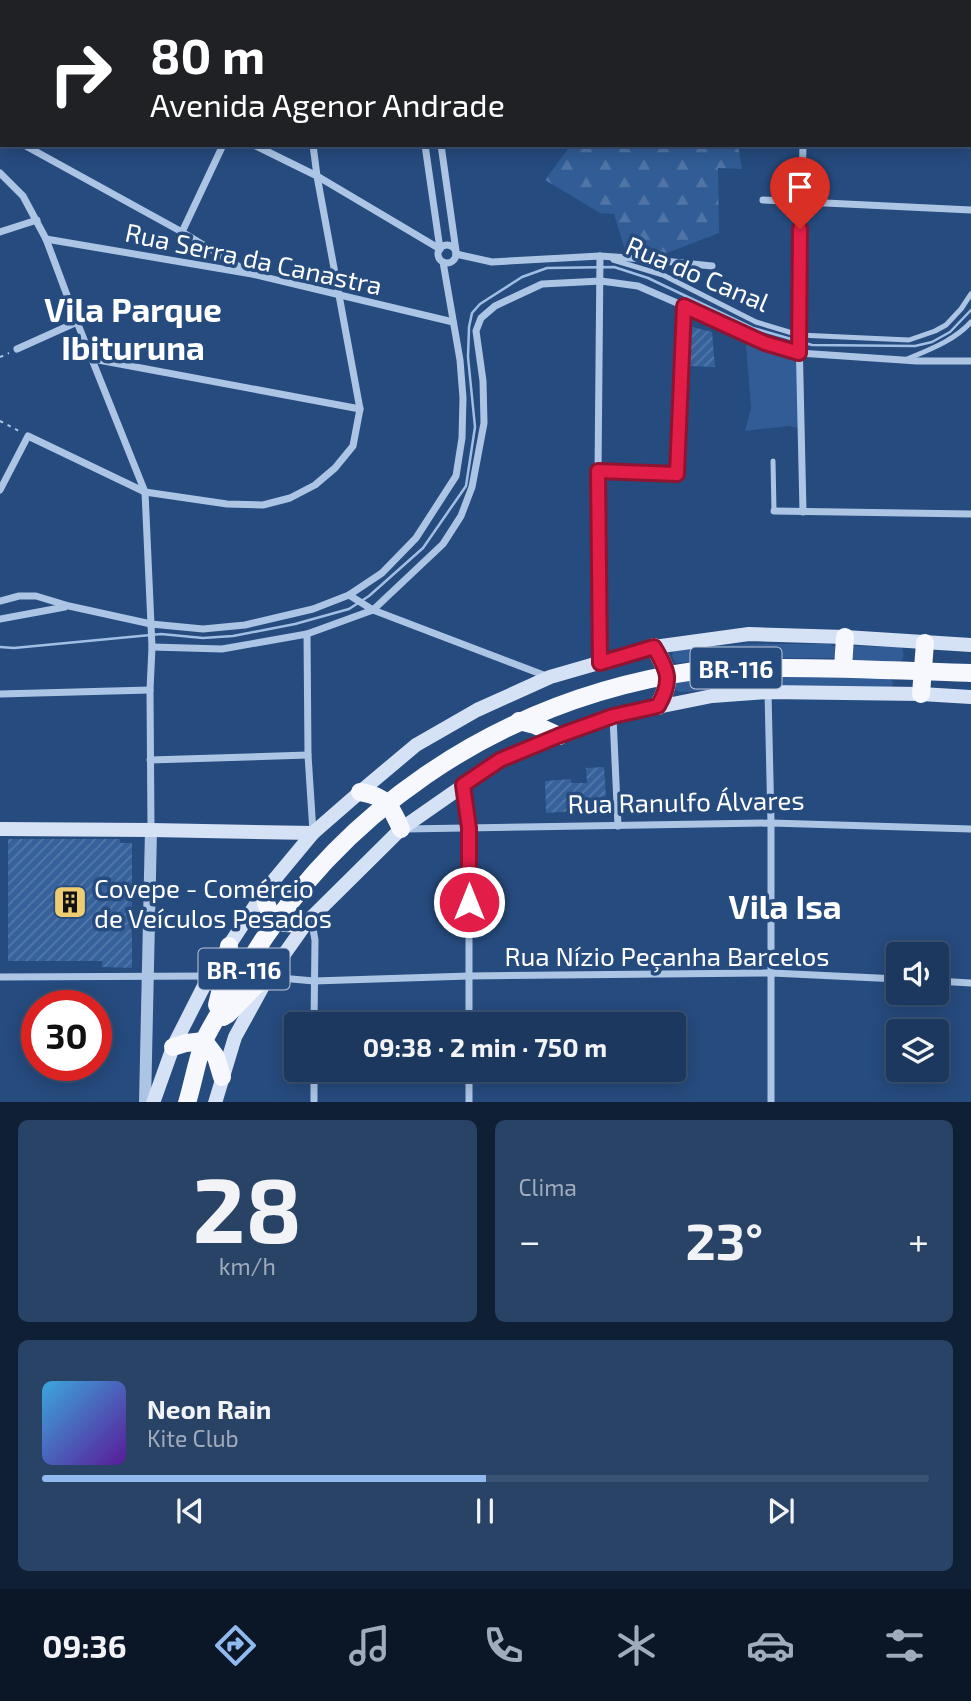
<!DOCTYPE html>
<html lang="pt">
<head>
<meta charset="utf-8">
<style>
	body { margin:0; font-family:"Exo 2",sans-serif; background:#294367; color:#f1f3f6; height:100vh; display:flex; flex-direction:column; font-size:26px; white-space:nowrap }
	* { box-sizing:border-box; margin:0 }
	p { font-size:23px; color:#a0acbc }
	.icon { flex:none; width:38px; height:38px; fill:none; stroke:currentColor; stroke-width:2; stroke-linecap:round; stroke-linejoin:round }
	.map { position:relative; height:1102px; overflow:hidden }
	.side { display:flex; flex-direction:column; gap:18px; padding:18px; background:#0f1f34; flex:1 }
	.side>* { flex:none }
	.top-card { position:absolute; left:0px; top:0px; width:971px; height:147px; box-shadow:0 4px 18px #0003,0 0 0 2px #3a5273; background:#202124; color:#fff; overflow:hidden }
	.buttons { position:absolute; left:886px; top:942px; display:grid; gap:14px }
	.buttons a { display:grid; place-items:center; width:63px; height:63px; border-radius:7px; background:#1c385e; box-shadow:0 4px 18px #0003,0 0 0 2px #3a5273; font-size:35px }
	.speed { position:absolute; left:21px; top:990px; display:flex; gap:14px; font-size:35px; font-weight:700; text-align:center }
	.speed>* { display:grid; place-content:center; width:91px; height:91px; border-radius:50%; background:#1c385e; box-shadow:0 4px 18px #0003,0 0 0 2px #3a5273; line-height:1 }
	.speed .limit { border:10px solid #d22; background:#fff; color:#111 }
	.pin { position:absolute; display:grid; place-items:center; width:60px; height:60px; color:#fff; margin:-72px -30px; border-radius:50% 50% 50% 0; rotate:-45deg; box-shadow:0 0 7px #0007 }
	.pin .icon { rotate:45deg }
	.me { position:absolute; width:77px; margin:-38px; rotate:0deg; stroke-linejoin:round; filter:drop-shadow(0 0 5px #0008) }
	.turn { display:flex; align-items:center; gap:24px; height:147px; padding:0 35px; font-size:32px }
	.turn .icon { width:91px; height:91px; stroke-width:2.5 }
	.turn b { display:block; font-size:49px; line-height:60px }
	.big { font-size:52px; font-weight:700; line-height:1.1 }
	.side .card { flex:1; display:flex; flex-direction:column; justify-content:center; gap:10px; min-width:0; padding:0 24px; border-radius:10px; background:#294367 }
	.side .dial { align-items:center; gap:0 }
	.dial b { font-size:91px; line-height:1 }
	.song { display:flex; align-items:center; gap:21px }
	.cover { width:84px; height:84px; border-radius:10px; background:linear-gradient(135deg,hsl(200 70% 55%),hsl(270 70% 35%)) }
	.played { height:7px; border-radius:4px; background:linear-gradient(90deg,#90b9f0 50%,#3a5273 50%) }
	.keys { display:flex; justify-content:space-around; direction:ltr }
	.heat { display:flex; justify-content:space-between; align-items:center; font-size:38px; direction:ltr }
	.side .tiles { flex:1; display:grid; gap:18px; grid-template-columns:1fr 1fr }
	.card:last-child { grid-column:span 2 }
	.trip { position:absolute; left:284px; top:1012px; width:402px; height:70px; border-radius:7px; background:#1c385e; box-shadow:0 4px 18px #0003,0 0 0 2px #3a5273; font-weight:700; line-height:70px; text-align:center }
	.menu { display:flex; height:112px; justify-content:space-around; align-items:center; background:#0b1626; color:#a0acbc }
	.menu .icon { width:49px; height:49px }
	.menu .on { color:#90b9f0 }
	.menu b { font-size:32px; color:#f1f3f6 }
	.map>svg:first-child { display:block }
	.grass { fill:#315c95 }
	.forest { fill:url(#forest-firs) }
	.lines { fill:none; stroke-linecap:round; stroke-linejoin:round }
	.stream { stroke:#a0bfe6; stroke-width:2.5 }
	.building { fill:url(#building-hatch) }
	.path { stroke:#acc5e5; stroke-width:2; stroke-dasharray:3.5 5; stroke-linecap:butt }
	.service { stroke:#acc5e5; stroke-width:5 }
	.minor { stroke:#acc5e5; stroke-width:7 }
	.tertiary { stroke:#acc5e5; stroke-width:12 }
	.secondary { stroke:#d5e2f5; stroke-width:14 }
	.trunk { stroke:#f6f8fe; stroke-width:18 }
	.route-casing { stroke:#92132f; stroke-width:18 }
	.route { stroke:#e11d48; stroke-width:12 }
	.labels { text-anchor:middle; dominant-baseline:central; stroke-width:7; stroke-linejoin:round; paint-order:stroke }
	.shield { fill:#264b7e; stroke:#bec9d8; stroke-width:2 }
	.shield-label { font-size:24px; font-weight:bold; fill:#fff }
	.street-label { font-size:26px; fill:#fff; stroke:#264b7e }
	.poi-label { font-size:26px; fill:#fff; stroke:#264b7e; text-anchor:start }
	.district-label { font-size:33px; font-weight:bold; fill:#fff; stroke:#264b7e }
</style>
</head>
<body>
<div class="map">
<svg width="971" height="1103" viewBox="0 0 971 1103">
	<defs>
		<pattern id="forest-firs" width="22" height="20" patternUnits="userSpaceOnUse" patternTransform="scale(1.75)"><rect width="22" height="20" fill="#315c95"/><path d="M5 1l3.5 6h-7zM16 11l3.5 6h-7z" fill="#5074a5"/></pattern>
		<pattern id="building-hatch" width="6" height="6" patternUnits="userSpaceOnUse" patternTransform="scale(1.75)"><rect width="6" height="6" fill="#36619b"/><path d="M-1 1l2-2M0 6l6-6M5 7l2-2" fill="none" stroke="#5479aa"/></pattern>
	</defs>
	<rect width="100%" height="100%" fill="#264b7e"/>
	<!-- grass -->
	<g class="grass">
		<polygon points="746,344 797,357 798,428 788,426 745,431 751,408"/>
		<polygon points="750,644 830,644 835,647 837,655 833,658 740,658 676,663 673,659 672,654 675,650 683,648"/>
		<path d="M855,646L902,647C904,654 905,658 899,663H852L850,648Z"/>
		<polygon points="727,674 888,677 893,682 892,687 758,687 680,692 676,690 674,683"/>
	</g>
	<!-- forest -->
	<polygon class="forest" points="571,145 738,145 742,169 718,168 719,233 667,253 626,253 614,214 600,213 545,180"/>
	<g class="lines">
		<!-- stream -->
		<polyline class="stream" points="0,647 14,648 161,634 203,638 233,636 295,624 349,609 369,596 423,548 466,486 475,427 468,357 469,327 472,313 480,304 522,277 547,268 614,267 648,278 753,328 812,345 915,346 932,342 950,332 971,310"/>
	</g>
	<!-- building -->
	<g class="building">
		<polygon points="689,326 712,332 715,367 688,366"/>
		<polygon points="604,767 607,813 577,813 577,811 546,813 545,781 571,779 571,783 587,783 586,768"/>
		<polygon points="8,839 120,839 120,843 132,843 132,968 102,967 102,961 8,961"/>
	</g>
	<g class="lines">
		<!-- path -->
		<g class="path">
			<polyline points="285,0 285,2"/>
			<polyline points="0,357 9,353"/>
			<polyline points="0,421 21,432"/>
		</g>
		<!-- service -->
		<g class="service">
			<polyline points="613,260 663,275 756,322 799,335 909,340 935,331 946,325 961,309 971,294"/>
			<path d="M905,360C928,350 954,341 971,322"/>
			<polyline points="773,461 774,511"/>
		</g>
		<!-- minor -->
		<g class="minor">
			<polyline points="168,0 171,2"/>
			<polyline points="71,2 72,0"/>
			<polyline points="807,2 808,0"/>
			<polyline points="0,15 2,16"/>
			<polyline points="970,50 971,50"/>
			<polyline points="0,133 2,134"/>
			<polyline points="24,145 182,232 248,272"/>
			<polyline points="254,145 317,176 440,249"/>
			<polyline points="425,145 440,249"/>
			<polyline points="441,145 456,251"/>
			<polyline points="803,145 799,335 803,512"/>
			<polyline points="0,173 23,196 46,239 77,322 145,492 152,647 150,690 151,830"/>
			<polyline points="763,200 971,210"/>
			<polyline points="0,232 37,220"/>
			<polyline points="182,232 223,145"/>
			<polyline points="46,239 252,274 453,322"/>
			<circle cx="447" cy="254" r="9"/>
			<polyline points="456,254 492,262 600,256 644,259 712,266"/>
			<polyline points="600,256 598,472 600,663"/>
			<polyline points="17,349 77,322"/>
			<polyline points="93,359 360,409"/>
			<polyline points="598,472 677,474 684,306"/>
			<polyline points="0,490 28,436 145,492 227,504 263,505 290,498 315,485 335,468 353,446 360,409 317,176 313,145"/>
			<polyline points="774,511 971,514"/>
			<polyline points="349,595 373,610 549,677"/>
			<polyline points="0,601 19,596 36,596 69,606 151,624 203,629 245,625 313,609 349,595 382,573 416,538 456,476 462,438 463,398 460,360 443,262"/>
			<polyline points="0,619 65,607"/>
			<polyline points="307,634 308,755 313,832"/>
			<polyline points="152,647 222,649 307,634 373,610 443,544 461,516 472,487 484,423 483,381 476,331 481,318 495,306 542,284 601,281 638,286 684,306 765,343 799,353 917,361 971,361"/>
			<polyline points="768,692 771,823 771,1103"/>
			<polyline points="0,694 150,690"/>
			<polyline points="613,717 618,826"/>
			<polyline points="150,760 308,755"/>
			<polyline points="463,786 469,828 469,1024"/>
			<polyline points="405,829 771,823 971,829"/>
			<polyline points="307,922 313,929 315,940 314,1024"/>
			<polyline points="0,977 209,976"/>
			<polyline points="269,977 314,981 469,976 772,973 898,979"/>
			<polyline points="936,981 971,983"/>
			<polyline points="469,1069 469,1103"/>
			<polyline points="314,1103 314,1069"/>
		</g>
		<!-- tertiary -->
		<polyline class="tertiary" points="145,1103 151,830"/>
		<!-- secondary -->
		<g class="secondary">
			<polyline points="0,829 151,830 313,833"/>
			<polyline points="153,1103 173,1047 209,976 264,892 313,833 360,792 416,745 477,710 550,677 654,647 749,634 845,637 971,645"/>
			<polyline points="215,1103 235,1037 268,977 307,922 401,829 500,760 613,716 712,696 768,692 921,694 971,697"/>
		</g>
		<!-- trunk -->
		<g class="trunk">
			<path d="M654,647C668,671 673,680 658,706"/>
			<polyline points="843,668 845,637"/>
			<polyline points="921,694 925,643"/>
			<polyline points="519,721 535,725 559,736"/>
			<path d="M360,792C386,796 391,806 401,829"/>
			<path d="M264,892C269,922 277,926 307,922"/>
			<polyline points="217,1005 228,960 229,946"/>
			<polyline points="223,1017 228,1014 255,986 268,977"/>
			<polyline points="204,1041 216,1057 222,1077"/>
			<polyline points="173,1047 186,1043 204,1041"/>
			<path d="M187,1103C193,1083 197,1060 204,1041C211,1025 222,1010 230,995C326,815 498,698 701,670C728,666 757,668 785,668C847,668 909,671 971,673"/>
		</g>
	</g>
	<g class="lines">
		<!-- route casing -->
		<g class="route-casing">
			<path id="route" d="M469,902V828L463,785L500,760L558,736L613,716L658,706C673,680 668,671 654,647L600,663L598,471L677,474L684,306L765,343L799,353L800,229"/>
		</g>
		<!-- route -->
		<use href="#route" class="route"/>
	</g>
	<!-- icons -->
	<defs>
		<g id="building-square" transform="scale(1.75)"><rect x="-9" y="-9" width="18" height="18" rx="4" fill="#eecc71" stroke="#264b7e"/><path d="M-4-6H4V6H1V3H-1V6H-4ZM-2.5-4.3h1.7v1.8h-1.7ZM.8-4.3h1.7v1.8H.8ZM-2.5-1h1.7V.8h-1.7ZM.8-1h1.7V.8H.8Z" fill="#111"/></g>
	</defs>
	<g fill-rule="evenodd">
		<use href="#building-square" x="70" y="902"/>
	</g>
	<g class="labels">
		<!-- shield labels -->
		<g class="shield">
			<rect x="690.5" y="647.5" width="91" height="41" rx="5"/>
			<rect x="198.5" y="948.5" width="91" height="41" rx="5"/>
		</g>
		<g class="shield-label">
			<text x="736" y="668">BR-116</text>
			<text x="244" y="969">BR-116</text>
		</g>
		<!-- street labels -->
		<g class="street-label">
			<text transform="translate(254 258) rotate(12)">Rua Serra da Canastra</text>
			<text transform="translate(698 273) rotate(23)">Rua do Canal</text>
			<text transform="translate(686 801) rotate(-1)">Rua Ranulfo Álvares</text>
			<text x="667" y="955">Rua Nízio Peçanha Barcelos</text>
		</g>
		<!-- poi labels -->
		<g class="poi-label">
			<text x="94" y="887">Covepe - Comércio<tspan x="94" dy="30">de Veículos Pesados</tspan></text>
		</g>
		<!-- district labels -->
		<g class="district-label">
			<text x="133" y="309">Vila Parque<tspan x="133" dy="38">Ibituruna</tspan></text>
			<text x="785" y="906">Vila Isa</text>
		</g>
	</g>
</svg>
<div class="buttons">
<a><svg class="icon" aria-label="sound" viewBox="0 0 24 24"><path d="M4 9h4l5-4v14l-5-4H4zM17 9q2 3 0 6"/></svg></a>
<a><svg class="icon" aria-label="layers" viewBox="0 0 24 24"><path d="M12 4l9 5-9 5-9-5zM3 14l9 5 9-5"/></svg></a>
</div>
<div class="speed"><div class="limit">30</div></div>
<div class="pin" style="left:800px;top:229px;background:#d93025"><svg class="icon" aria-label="arrive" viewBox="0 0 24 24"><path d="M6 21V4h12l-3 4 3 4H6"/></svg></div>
<svg class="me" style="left:469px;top:902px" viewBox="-20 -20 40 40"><circle r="17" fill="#e11d48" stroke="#fff" stroke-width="3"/><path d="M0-11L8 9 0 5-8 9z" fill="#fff"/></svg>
<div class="trip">09:38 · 2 min · 750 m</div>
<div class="top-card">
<div class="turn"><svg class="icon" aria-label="right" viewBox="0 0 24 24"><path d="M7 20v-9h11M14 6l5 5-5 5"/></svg><div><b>80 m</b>Avenida Agenor Andrade</div></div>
</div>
</div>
<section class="side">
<div class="tiles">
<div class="card dial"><b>28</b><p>km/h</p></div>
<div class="card"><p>Clima</p>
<div class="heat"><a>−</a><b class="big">23°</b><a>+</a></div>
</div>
<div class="card">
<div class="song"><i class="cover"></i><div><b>Neon Rain</b><p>Kite Club</p></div></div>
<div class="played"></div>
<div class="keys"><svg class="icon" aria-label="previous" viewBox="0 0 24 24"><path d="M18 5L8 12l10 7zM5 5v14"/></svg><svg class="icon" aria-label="pause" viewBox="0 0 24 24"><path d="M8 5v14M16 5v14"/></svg><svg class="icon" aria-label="next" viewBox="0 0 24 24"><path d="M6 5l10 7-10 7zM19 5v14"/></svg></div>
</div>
</div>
</section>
<nav class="menu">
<b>09:36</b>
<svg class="icon on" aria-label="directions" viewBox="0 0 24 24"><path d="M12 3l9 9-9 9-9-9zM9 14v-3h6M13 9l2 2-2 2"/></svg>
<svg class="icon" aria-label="music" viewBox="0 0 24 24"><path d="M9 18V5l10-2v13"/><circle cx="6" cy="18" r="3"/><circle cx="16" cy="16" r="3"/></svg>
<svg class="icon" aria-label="phone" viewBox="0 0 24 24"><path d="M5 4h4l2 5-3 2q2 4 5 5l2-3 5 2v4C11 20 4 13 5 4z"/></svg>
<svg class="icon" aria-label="climate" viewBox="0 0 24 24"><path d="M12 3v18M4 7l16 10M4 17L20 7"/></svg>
<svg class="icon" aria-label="car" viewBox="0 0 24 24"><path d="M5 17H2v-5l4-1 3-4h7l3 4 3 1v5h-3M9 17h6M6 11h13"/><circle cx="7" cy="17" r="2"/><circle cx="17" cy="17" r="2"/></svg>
<svg class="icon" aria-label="filters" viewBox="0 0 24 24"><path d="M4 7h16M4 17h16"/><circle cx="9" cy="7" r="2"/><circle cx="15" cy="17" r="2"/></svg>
</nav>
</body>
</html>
